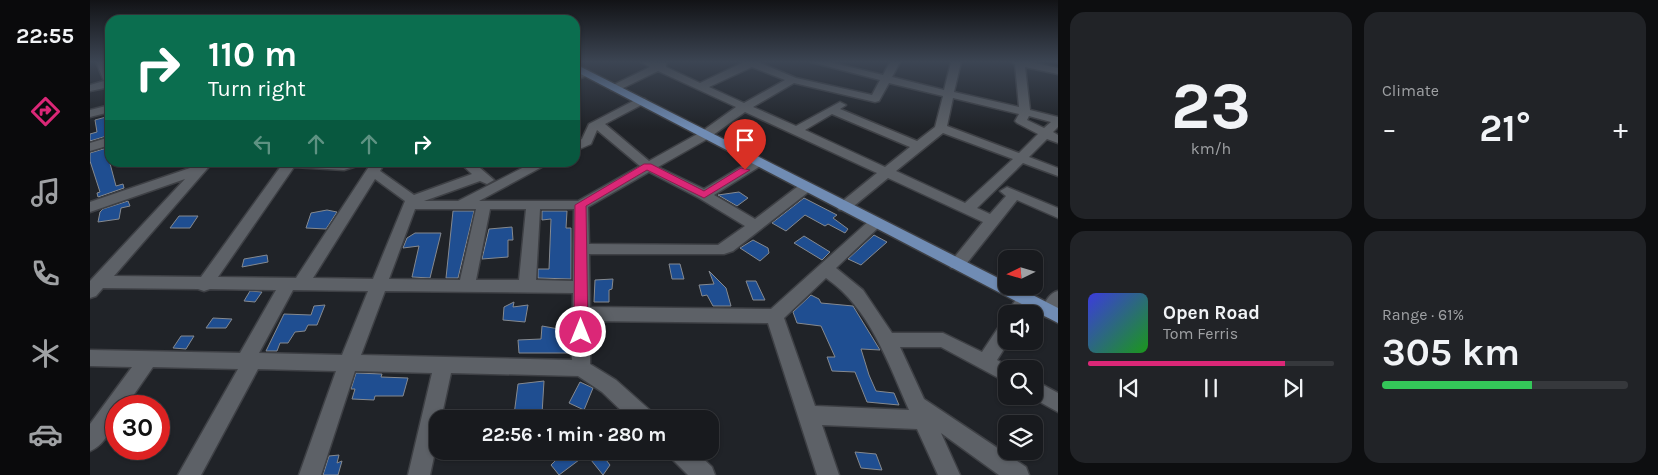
<!DOCTYPE html>
<html lang="en">
<head>
<meta charset="utf-8">
<style>
	body { margin:0; font-family:Karla,sans-serif; background:#212327; color:#f1f3f6; height:100vh; display:flex; flex-direction:column; font-size:19px; white-space:nowrap }
	* { box-sizing:border-box; margin:0 }
	p { font-size:16px; color:#9fa1a4 }
	.icon { flex:none; width:28px; height:28px; fill:none; stroke:currentColor; stroke-width:2; stroke-linecap:round; stroke-linejoin:round }
	.map { position:relative; flex:1; overflow:hidden }
	.panel { display:flex; flex-direction:column; gap:12px; padding:12px; background:#0d0e10; width:600px }
	.panel>* { flex:none }
	.top-card { position:absolute; left:15px; top:15px; width:475px; height:152px; border-radius:15px; box-shadow:0 1px 4px #0004,0 0 0 1px #36383c; background:#0b6e4f; color:#fff; overflow:hidden }
	.needle { width:32px; rotate:265deg }
	.fabs { position:absolute; left:908px; top:250px; display:grid; gap:10px }
	.fabs a { display:grid; place-items:center; width:45px; height:45px; border-radius:10px; background:#181a1e; box-shadow:0 1px 4px #0004,0 0 0 1px #36383c; font-size:25px }
	.speed { position:absolute; left:15px; top:395px; display:flex; gap:10px; font-size:25px; font-weight:700; text-align:center }
	.speed>* { display:grid; place-content:center; width:65px; height:65px; border-radius:50%; background:#181a1e; box-shadow:0 1px 4px #0004,0 0 0 1px #36383c; line-height:1 }
	.speed .limit { border:8px solid #d22; background:#fff; color:#111 }
	.pin { position:absolute; display:grid; place-items:center; width:42px; height:42px; color:#fff; margin:-51px -21px; border-radius:50% 50% 50% 0; rotate:-45deg; box-shadow:0 0 5px #0007 }
	.pin .icon { rotate:45deg }
	.me { position:absolute; width:55px; margin:-28px; rotate:0deg; stroke-linejoin:round; filter:drop-shadow(0 0 4px #0008) }
	.turn { display:flex; align-items:center; gap:18px; height:105px; padding:0 20px; font-size:22px }
	.turn .icon { width:65px; height:65px; stroke-width:2.5 }
	.turn b { display:block; font-size:35px; line-height:42px }
	.lanes { display:flex; align-items:center; height:48px; padding:0 20px; background:#0003; justify-content:center; gap:25px; direction:ltr }
	.lanes .off { opacity:.35 }
	.big { font-size:38px; font-weight:700; line-height:1.1 }
	.panel .tile { flex:1; display:flex; flex-direction:column; justify-content:center; gap:8px; min-width:0; padding:0 18px; border-radius:15px; background:#212327 }
	.panel .dial { align-items:center; gap:0 }
	.dial b { font-size:65px; line-height:1 }
	.song { display:flex; align-items:center; gap:15px }
	.cover { width:60px; height:60px; border-radius:8px; background:linear-gradient(135deg,hsl(240 70% 55%),hsl(120 70% 35%)) }
	.played { height:5px; border-radius:2px; background:linear-gradient(90deg,#db2777 80%,#36383c 80%) }
	.keys { display:flex; justify-content:space-around; direction:ltr }
	.heat { display:flex; justify-content:space-between; align-items:center; font-size:28px; direction:ltr }
	.charge { height:8px; border-radius:4px; background:linear-gradient(90deg,#34c759 61%,#36383c 0) }
	.panel .tiles { flex:1; display:grid; gap:12px; grid-template-columns:repeat(2,1fr) }
	.trip { position:absolute; left:339px; top:410px; width:290px; height:50px; border-radius:15px; background:#181a1e; box-shadow:0 1px 4px #0004,0 0 0 1px #36383c; font-weight:700; line-height:50px; text-align:center }
	main { display:flex; flex:1; min-height:0 }
	.dock { display:flex; flex-direction:column; width:90px; justify-content:space-around; align-items:center; background:#0a0a0c; color:#9fa1a4 }
	.dock .icon { width:35px; height:35px }
	.dock .on { color:#db2777 }
	.dock b { font-size:22px; color:#f1f3f6 }
	.map>svg:first-child { display:block }
	.building { fill:#1f4e91; stroke:#85898f }
	.lines { fill:none; stroke-linecap:round; stroke-linejoin:round }
	.minor-casing { stroke:#3e4045; stroke-width:3 }
	.major-casing { stroke:#3e4045; stroke-width:3 }
	.minor { fill:#5d6167; fill-rule:evenodd }
	.major { fill:#708cb4; fill-rule:evenodd }
	.route { fill:#db2777; stroke:#8e194d }
</style>
</head>
<body>
<main>
<nav class="dock">
<b>22:55</b>
<svg class="icon on" aria-label="directions" viewBox="0 0 24 24"><path d="M12 3l9 9-9 9-9-9zM9 14v-3h6M13 9l2 2-2 2"/></svg>
<svg class="icon" aria-label="music" viewBox="0 0 24 24"><path d="M9 18V5l10-2v13"/><circle cx="6" cy="18" r="3"/><circle cx="16" cy="16" r="3"/></svg>
<svg class="icon" aria-label="phone" viewBox="0 0 24 24"><path d="M5 4h4l2 5-3 2q2 4 5 5l2-3 5 2v4C11 20 4 13 5 4z"/></svg>
<svg class="icon" aria-label="climate" viewBox="0 0 24 24"><path d="M12 3v18M4 7l16 10M4 17L20 7"/></svg>
<svg class="icon" aria-label="car" viewBox="0 0 24 24"><path d="M5 17H2v-5l4-1 3-4h7l3 4 3 1v5h-3M9 17h6M6 11h13"/><circle cx="7" cy="17" r="2"/><circle cx="17" cy="17" r="2"/></svg>
</nav>
<div class="map">
<svg width="968" height="475" viewBox="0 0 968 475">
	<rect width="100%" height="100%" fill="#202328"/>
	<!-- building -->
	<g class="building">
		<polygon points="16,117 17,131 20,130 20,135 0,141 0,134 7,132 5,120"/>
		<polygon points="20,147 18,156 26,186 33,184 34,188 8,197 7,193 10,192 0,161 0,153"/>
		<polygon points="649,192 658,198 647,206 628,195"/>
		<polygon points="714,198 747,215 743,218 758,229 755,233 738,224 735,226 715,215 696,231 682,223"/>
		<polygon points="38,201 40,206 31,208 29,219 8,222 10,212 13,209"/>
		<polygon points="237,210 247,212 236,229 216,228 221,213"/>
		<polygon points="363,211 384,211 368,278 356,278"/>
		<polygon points="452,211 477,211 476,228 481,228 481,279 448,278 448,269 459,269 461,219 452,220"/>
		<polygon points="89,216 108,216 100,228 80,228"/>
		<polygon points="422,227 423,240 418,240 418,257 392,259 399,229"/>
		<polygon points="325,233 351,233 340,278 322,277 329,246 313,248 317,238"/>
		<polygon points="784,235 797,242 771,265 758,259"/>
		<polygon points="714,236 740,252 732,260 704,243"/>
		<polygon points="663,240 678,248 679,253 670,261 650,248"/>
		<polygon points="177,255 178,262 152,267 154,259"/>
		<polygon points="579,264 590,264 594,279 582,279"/>
		<polygon points="619,271 636,288 641,306 623,306 617,295 612,296 609,285 624,284"/>
		<polygon points="523,279 522,289 519,290 519,302 504,302 505,280"/>
		<polygon points="656,281 666,281 675,300 663,300"/>
		<polygon points="160,291 172,292 165,302 154,301"/>
		<polygon points="721,295 729,299 731,303 763,306 790,350 771,349 779,375 786,391 804,393 809,405 777,402 765,372 742,371 737,357 745,357 731,326 707,323 703,312"/>
		<polygon points="424,302 423,307 438,305 435,322 413,320 414,307"/>
		<polygon points="235,305 227,325 218,325 215,331 205,332 198,343 190,343 187,351 176,351 194,314 221,315 224,306"/>
		<polygon points="123,318 142,319 136,328 116,328"/>
		<polygon points="452,326 480,331 479,353 429,353 428,340 451,339"/>
		<polygon points="91,336 104,336 96,349 83,348"/>
		<polygon points="266,373 292,374 291,377 318,378 313,396 285,396 284,400 262,399 265,389 261,389"/>
		<polygon points="454,381 452,414 424,415 428,384"/>
		<polygon points="490,382 503,388 494,410 479,403"/>
		<polygon points="455,451 481,451 489,460 469,475 461,465 465,461"/>
		<polygon points="500,451 509,451 520,465 513,475 497,455"/>
		<polygon points="765,452 786,454 792,470 771,468"/>
		<polygon points="249,455 247,463 252,461 248,475 233,475 239,456"/>
	</g>
	<g class="lines">
		<!-- minor casing -->
		<g class="minor-casing">
			<g id="minor">
				<polygon points="6,62 16,62 20,72 20,87 0,91 0,85 14,81"/>
				<path d="M551,62L576,63V67L610,83L654,62H668L706,78L782,95L790,80L721,62H739L793,75L800,62H810L802,77L854,90L861,62H871L864,92L929,107L925,64L922,62H941L968,68V74L935,67L940,110L968,117V127L963,132L968,135V143L957,139L939,157L968,168V176L933,163L887,208L900,214L916,196L910,191L917,187L968,208V218L927,200L873,268H861L859,264L893,222L798,178L759,210H749L747,207L749,204L787,173L655,112L619,138L568,167L614,189L664,159H672L674,162L672,165L624,195L665,219L711,184H721L723,187L721,190L643,251L634,254H499L500,307L681,309L780,220H790L792,223L790,226L746,268L773,290L802,333H853L892,352L910,325L916,323V341H919L907,360L923,369H916V382L851,347H810L834,399L936,467L939,475H909L851,433L870,475H848L827,429L732,425L749,475H727L678,323L500,321V364L526,380L562,412L565,419H540L512,392L488,376L361,373L351,419H348V438L340,475H318L342,373L265,371L231,475H209L246,371L168,369L111,475H88L148,369L63,367L36,406H26C26,423 16,445 0,451V424L42,367L0,366V350L150,353L186,290L120,289L114,291L108,289L13,288L6,296L0,298V281L95,179L0,212V202L106,166L110,162H123L24,276L111,277L194,162H280L254,170L204,167L128,277L206,278L282,162H295L290,171L324,195L382,174L369,162H383L404,180L397,184L390,181L334,201H368L444,162H461L389,201H488L550,166L507,130L501,144L485,151V142L492,139L499,124L547,99H555V103L515,124L559,161L611,132L646,107L568,71L529,90H521V86L560,67ZM662,67L695,80L654,103L619,87ZM704,83L785,102L789,101L799,83L853,96L845,127L827,141L750,109L756,105L750,102L706,126L663,107ZM863,98L929,114L925,121L927,123L948,134L929,153L857,126ZM742,114L820,147L795,167L715,130ZM939,116L961,122L954,128L937,120ZM853,133L923,159L875,203L806,171ZM559,172L609,198L655,226L628,245L499,244L498,207ZM285,179L315,201L283,279L223,278ZM325,209H386L370,280L299,279ZM400,209H436L429,280H386ZM450,209H484L483,281L446,280ZM736,278C780,308 798,363 819,410L725,406L694,318ZM203,290L278,291L252,355L169,353ZM295,291L483,293L482,360L271,355Z"/>
				<polygon points="495,70 499,71 499,75 485,80 485,73"/>
				<polygon points="20,105 20,112 0,117 0,110"/>
				<polygon points="20,137 20,145 0,151 0,143"/>
				<path d="M968,291V311L965,316L959,318L953,316L950,311C955,303 959,293 968,291Z"/>
				<polygon points="935,293 941,294 943,299 935,314 917,314 929,294"/>
				<polygon points="944,380 968,393 968,412 939,396 944,396"/>
				<polygon points="578,451 605,451 622,467 625,475 598,475 581,458"/>
			</g>
		</g>
		<!-- major casing -->
		<g class="major-casing">
			<polygon id="major" points="485,64 916,282 916,286 925,286 968,308 968,323 485,71"/>
		</g>
		<!-- minor -->
		<use href="#minor" class="minor"/>
		<!-- major -->
		<use href="#major" class="major"/>
	</g>
	<!-- sky -->
	<linearGradient id="sky" x2="0" y2="1"><stop stop-color="#121316"/><stop offset="0.48" stop-color="#3c4553"/><stop offset="1" stop-color="#3c4553" stop-opacity="0"/></linearGradient>
	<rect width="968" height="129" fill="url(#sky)"/>
	<!-- route -->
	<polygon class="route" points="554,164 561,164 614,191 651,168 660,170 614,198 557,170 496,206 498,332 496,336 486,336 484,332 485,205"/>
</svg>
<div class="fabs">
<a><svg class="needle" viewBox="-14 -14 28 28"><path d="M0-13l5 13h-10z" fill="#e53935"/><path d="M0 13l5-13h-10z" fill="#9fa1a4"/></svg></a>
<a><svg class="icon" aria-label="sound" viewBox="0 0 24 24"><path d="M4 9h4l5-4v14l-5-4H4zM17 9q2 3 0 6"/></svg></a>
<a><svg class="icon" aria-label="search" viewBox="0 0 24 24"><circle cx="10" cy="10" r="6"/><path d="M15 15l6 6"/></svg></a>
<a><svg class="icon" aria-label="layers" viewBox="0 0 24 24"><path d="M12 4l9 5-9 5-9-5zM3 14l9 5 9-5"/></svg></a>
</div>
<div class="speed"><div class="limit">30</div></div>
<div class="pin" style="left:655px;top:170px;background:#d93025"><svg class="icon" aria-label="arrive" viewBox="0 0 24 24"><path d="M6 21V4h12l-3 4 3 4H6"/></svg></div>
<svg class="me" style="left:491px;top:332px" viewBox="-20 -20 40 40"><circle r="17" fill="#db2777" stroke="#fff" stroke-width="3"/><path d="M0-11L8 9 0 5-8 9z" fill="#fff"/></svg>
<div class="trip">22:56 · 1 min · 280 m</div>
<div class="top-card">
<div class="turn"><svg class="icon" aria-label="right" viewBox="0 0 24 24"><path d="M7 20v-9h11M14 6l5 5-5 5"/></svg><div><b>110 m</b>Turn right</div></div>
<div class="lanes"><svg class="icon off" aria-label="left" viewBox="0 0 24 24"><path d="M17 20v-9H6M10 6l-5 5 5 5"/></svg><svg class="icon off" aria-label="ahead" viewBox="0 0 24 24"><path d="M12 20V5M6 11l6-6 6 6"/></svg><svg class="icon off" aria-label="ahead" viewBox="0 0 24 24"><path d="M12 20V5M6 11l6-6 6 6"/></svg><svg class="icon" aria-label="right" viewBox="0 0 24 24"><path d="M7 20v-9h11M14 6l5 5-5 5"/></svg></div>
</div>
</div>
<section class="panel">
<div class="tiles">
<div class="tile dial"><b>23</b><p>km/h</p></div>
<div class="tile"><p>Climate</p>
<div class="heat"><a>−</a><b class="big">21°</b><a>+</a></div>
</div>
<div class="tile">
<div class="song"><i class="cover"></i><div><b>Open Road</b><p>Tom Ferris</p></div></div>
<div class="played"></div>
<div class="keys"><svg class="icon" aria-label="previous" viewBox="0 0 24 24"><path d="M18 5L8 12l10 7zM5 5v14"/></svg><svg class="icon" aria-label="pause" viewBox="0 0 24 24"><path d="M8 5v14M16 5v14"/></svg><svg class="icon" aria-label="next" viewBox="0 0 24 24"><path d="M6 5l10 7-10 7zM19 5v14"/></svg></div>
</div>
<div class="tile"><p>Range · 61%</p><b class="big">305 km</b><div class="charge"></div></div>
</div>
</section>
</main>
</body>
</html>
